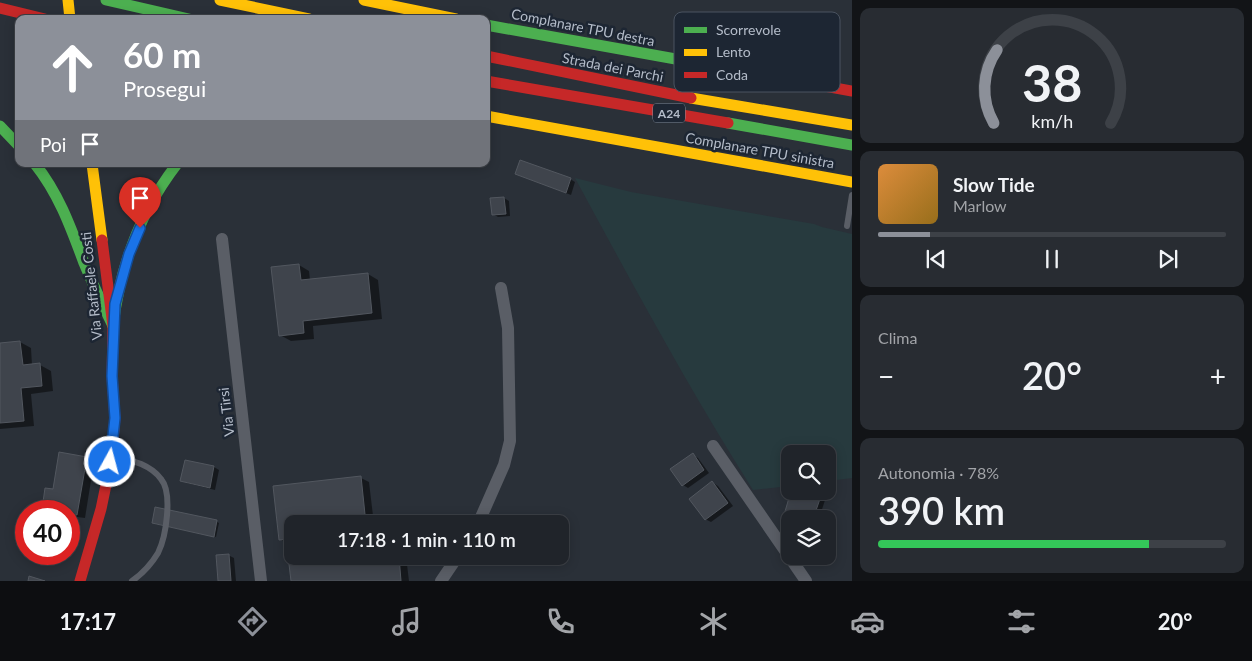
<!DOCTYPE html>
<html lang="it">
<head>
<meta charset="utf-8">
<style>
	body { margin:0; font-family:Lato,sans-serif; background:#282c32; color:#f1f3f6; height:100vh; display:flex; flex-direction:column; font-size:19px; white-space:nowrap }
	* { box-sizing:border-box; margin:0 }
	p { font-size:16px; color:#a2a4a8 }
	.icon { flex:none; width:28px; height:28px; fill:none; stroke:currentColor; stroke-width:2; stroke-linecap:round; stroke-linejoin:round }
	.map { position:relative; flex:1; overflow:hidden }
	.side { display:flex; flex-direction:column; gap:8px; padding:8px; background:#121417; width:400px }
	.side>* { flex:none }
	.guide { position:absolute; left:15px; top:15px; width:475px; height:152px; border-radius:10px; box-shadow:0 2px 12px #0003,0 0 0 1px #3d4147; background:#8c9099; color:#fff; overflow:hidden }
	.controls { position:absolute; left:781px; top:445px; display:grid; gap:10px }
	.controls a { display:grid; place-items:center; width:55px; height:55px; border-radius:10px; background:#20242a; box-shadow:0 2px 12px #0003,0 0 0 1px #3d4147; font-size:25px }
	.speed { position:absolute; left:15px; top:500px; display:flex; gap:10px; font-size:25px; font-weight:700; text-align:center }
	.speed>* { display:grid; place-content:center; width:65px; height:65px; border-radius:50%; background:#20242a; box-shadow:0 2px 12px #0003,0 0 0 1px #3d4147; line-height:1 }
	.speed .limit { border:8px solid #d22; background:#fff; color:#111 }
	.pin { position:absolute; display:grid; place-items:center; width:42px; height:42px; color:#fff; margin:-51px -21px; border-radius:50% 50% 50% 0; rotate:-45deg; box-shadow:0 0 5px #0007 }
	.pin .icon { rotate:45deg }
	.me { position:absolute; width:55px; margin:-28px; rotate:7deg; stroke-linejoin:round; filter:drop-shadow(0 0 4px #0008) }
	.turn { display:flex; align-items:center; gap:18px; height:105px; padding:0 25px; font-size:22px }
	.turn .icon { width:65px; height:65px; stroke-width:2.5 }
	.turn b { display:block; font-size:35px; line-height:42px }
	.then { display:flex; align-items:center; height:48px; padding:0 25px; background:#0003; gap:10px; font-size:19px }
	.big { font-size:38px; font-weight:600; line-height:1.1 }
	.side .tile { flex:1; display:flex; flex-direction:column; justify-content:center; gap:8px; min-width:0; padding:0 18px; border-radius:10px; background:#282c32 }
	.side .dial { align-items:center; gap:0 }
	.dial svg { height:130px; overflow:visible; fill:none; stroke:#3d4147; stroke-width:7; stroke-linecap:round; text-anchor:middle }
	.dial text { fill:#f1f3f6; stroke:none }
	.song { display:flex; align-items:center; gap:15px }
	.cover { width:60px; height:60px; border-radius:8px; background:linear-gradient(135deg,hsl(30 70% 55%),hsl(40 70% 35%)) }
	.played { height:5px; border-radius:2px; background:linear-gradient(90deg,#8c9099 15%,#3d4147 15%) }
	.keys { display:flex; justify-content:space-around; direction:ltr }
	.heat { display:flex; justify-content:space-between; align-items:center; font-size:28px; direction:ltr }
	.charge { height:8px; border-radius:4px; background:linear-gradient(90deg,#34c759 78%,#3d4147 0) }
	.trip { position:absolute; left:284px; top:515px; width:285px; height:50px; border-radius:10px; background:#20242a; box-shadow:0 2px 12px #0003,0 0 0 1px #3d4147; font-weight:600; line-height:50px; text-align:center }
	.dock { display:flex; height:80px; justify-content:space-around; align-items:center; background:#0d0e11; color:#a2a4a8 }
	.dock .icon { width:35px; height:35px }
	.dock .current { color:#8c9099 }
	.dock b { font-size:22px; color:#f1f3f6 }
	main { display:flex; flex:1; min-height:0 }
	.map>svg:first-child { display:block }
	.green { fill:#273a3e }
	.shadow { fill:#0007 }
	.building { fill:#3f444c; stroke:#52575f }
	.lines { fill:none; stroke-linecap:round; stroke-linejoin:round }
	.lane { stroke:#5a5e66; stroke-width:6 }
	.street { stroke:#5a5e66; stroke-width:12 }
	.fast { stroke:#4caf50; stroke-width:11 }
	.slow { stroke:#ffc107; stroke-width:11 }
	.jam { stroke:#c62828; stroke-width:11 }
	.route-casing { stroke:#114b97; stroke-width:12 }
	.route { stroke:#1a73e8; stroke-width:9 }
	.labels { text-anchor:middle; dominant-baseline:central; stroke-width:5; stroke-linejoin:round; paint-order:stroke }
	.shield { fill:#1d2633; stroke:#878f9c; stroke-width:1 }
	.shield-label { font-size:12px; font-weight:bold; fill:#b4bcc9 }
	.street-label { font-size:14px; fill:#b4bcc9; stroke:#1d2633 }
	.key { fill:#1d2633; stroke:#4a5360; stroke-width:1 }
	.key-label { font-size:14px; fill:#b4bcc9 }
</style>
</head>
<body>
<main>
<div class="map">
<svg width="852" height="581" viewBox="0 0 852 581">
	<rect width="100%" height="100%" fill="#2a3038"/>
	<!-- green -->
	<path class="green" d="M575,178L631,192L814,224L822,227L852,234V478L828,481V454H790V486L753,490C689,389 632,283 575,178Z"/>
	<!-- shadow -->
	<g class="shadow">
		<polygon points="516,174 570,179 575,182 571,195"/>
		<polygon points="504,198 509,201 510,216 498,217 493,214"/>
		<polygon points="299,265 309,271 310,280 368,274 378,280 382,319 313,326 314,339 291,341 280,335"/>
		<polygon points="20,342 31,348 32,365 40,365 51,371 53,391 31,394 34,426 0,429 0,344"/>
		<polygon points="693,455 698,458 709,473 688,488 683,485"/>
		<polygon points="86,458 94,462 85,518 69,516 69,511 49,511 43,508 54,491"/>
		<polygon points="186,461 214,467 219,470 215,490 187,483 182,480"/>
		<polygon points="361,478 369,482 374,524 292,524 292,556 406,556 409,581 292,581 287,544 280,539 274,487"/>
		<polygon points="713,483 718,486 733,506 711,522 705,519"/>
		<polygon points="820,497 825,500 819,519 796,519 785,514"/>
		<polygon points="217,522 219,523 216,537 155,524"/>
		<polygon points="228,555 234,558 236,581 220,581"/>
	</g>
	<!-- building -->
	<g class="building">
		<polygon points="520,160 571,178 566,193 515,174"/>
		<polygon points="504,197 506,214 492,215 490,198"/>
		<polygon points="299,264 301,280 368,273 372,313 303,321 304,333 279,336 271,267"/>
		<polygon points="20,341 23,365 40,363 42,386 21,388 24,421 0,423 0,343"/>
		<polygon points="59,452 87,457 77,515 69,513 69,511 42,509 45,488 53,489"/>
		<polygon points="693,453 704,470 682,486 670,469"/>
		<polygon points="185,460 214,466 210,488 180,481"/>
		<polygon points="361,476 366,524 292,524 292,539 279,540 273,486"/>
		<polygon points="712,481 728,503 705,520 689,499"/>
		<polygon points="791,491 805,491 821,496 813,519 797,519 784,515"/>
		<polygon points="155,507 217,520 214,537 152,523"/>
		<polygon points="286,539 292,539 292,556 399,556 401,581 291,581"/>
		<polygon points="229,554 231,581 218,581 216,555"/>
		<polygon points="29,576 45,581 28,581"/>
	</g>
	<g class="lines">
		<!-- lane -->
		<g class="lane">
			<polyline points="847,226 852,195"/>
			<path d="M114,456C130,460 150,464 161,479C173,493 166,537 158,553C152,563 142,574 132,581"/>
		</g>
		<!-- street -->
		<g class="street">
			<polyline points="222,239 261,581"/>
			<polyline points="713,446 806,581"/>
			<polyline points="478,524 504,465 510,441 508,328 501,288"/>
			<polyline points="441,581 458,556"/>
		</g>
		<!-- fast -->
		<g class="fast">
			<polyline points="106,0 189,19"/>
			<polyline points="486,25 709,65"/>
			<polyline points="728,123 852,145"/>
			<polyline points="0,126 19,146"/>
			<path d="M35,164C59,194 71,228 84,263C93,285 103,305 113,326"/>
			<path d="M113,326C120,266 140,212 177,164"/>
		</g>
		<!-- slow -->
		<g class="slow">
			<polyline points="68,0 70,19"/>
			<polyline points="220,0 309,19"/>
			<polyline points="364,0 456,19"/>
			<polyline points="691,98 852,125"/>
			<polyline points="486,116 852,182"/>
			<polyline points="92,164 102,240"/>
		</g>
		<!-- jam -->
		<g class="jam">
			<polyline points="0,8 45,19"/>
			<polyline points="486,56 691,98"/>
			<polyline points="709,65 852,91"/>
			<polyline points="486,81 728,123"/>
			<polyline points="80,581 101,509 111,461 115,418 112,376 113,326 102,240"/>
		</g>
	</g>
	<g class="lines">
		<!-- route casing -->
		<g class="route-casing">
			<polyline id="route" points="110,462 115,418 112,376 115,304 129,254 140,228"/>
		</g>
		<!-- route -->
		<use href="#route" class="route"/>
	</g>
	<g class="labels">
		<!-- shield labels -->
		<rect class="shield" x="653" y="103.5" width="32" height="19" rx="4"/>
		<g class="shield-label">
			<text x="669" y="113">A24</text>
		</g>
		<!-- street labels -->
		<g class="street-label">
			<text transform="translate(583 27) rotate(11)">Complanare TPU destra</text>
			<text transform="translate(613 67) rotate(11)">Strada dei Parchi</text>
			<text transform="translate(760 150) rotate(10)">Complanare TPU sinistra</text>
			<text transform="translate(91 286) rotate(-96)">Via Raffaele Costi</text>
			<text transform="translate(226 412) rotate(-97)">Via Tirsi</text>
		</g>
	</g>
	<!-- legend -->
	<rect x="674" y="12" width="166" height="80" rx="8" class="key"/>
	<rect x="684" y="27" width="23" height="6" fill="#4caf50"/>
	<rect x="684" y="49" width="23" height="7" fill="#ffc107"/>
	<rect x="684" y="72" width="23" height="6" fill="#c62828"/>
	<g class="key-label">
		<text x="716" y="35">Scorrevole</text>
		<text x="716" y="57">Lento</text>
		<text x="716" y="80">Coda</text>
	</g>
</svg>
<div class="controls">
<a><svg class="icon" aria-label="search" viewBox="0 0 24 24"><circle cx="10" cy="10" r="6"/><path d="M15 15l6 6"/></svg></a>
<a><svg class="icon" aria-label="layers" viewBox="0 0 24 24"><path d="M12 4l9 5-9 5-9-5zM3 14l9 5 9-5"/></svg></a>
</div>
<div class="speed"><div class="limit">40</div></div>
<div class="pin" style="left:140px;top:228px;background:#d93025"><svg class="icon" aria-label="arrive" viewBox="0 0 24 24"><path d="M6 21V4h12l-3 4 3 4H6"/></svg></div>
<svg class="me" style="left:110px;top:462px" viewBox="-20 -20 40 40"><circle r="17" fill="#1a73e8" stroke="#fff" stroke-width="3"/><path d="M0-11L8 9 0 5-8 9z" fill="#fff"/></svg>
<div class="trip">17:18 · 1 min · 110 m</div>
<div class="guide">
<div class="turn"><svg class="icon" aria-label="ahead" viewBox="0 0 24 24"><path d="M12 20V5M6 11l6-6 6 6"/></svg><div><b>60 m</b>Prosegui</div></div>
<div class="then">Poi<svg class="icon" aria-label="arrive" viewBox="0 0 24 24"><path d="M6 21V4h12l-3 4 3 4H6"/></svg></div>
</div>
</div>
<section class="side">
<div class="tile dial"><svg viewBox="0 0 100 80">
<path d="M14 69A42 42 0 1 1 86 69"/>
<path d="M14 69A42 42 0 0 1 16 24" stroke="#8c9099"/>
<text x="50" y="56" font-size="32" font-weight="700">38</text>
<text x="50" y="72" font-size="11">km/h</text>
</svg></div>
<div class="tile">
<div class="song"><i class="cover"></i><div><b>Slow Tide</b><p>Marlow</p></div></div>
<div class="played"></div>
<div class="keys"><svg class="icon" aria-label="previous" viewBox="0 0 24 24"><path d="M18 5L8 12l10 7zM5 5v14"/></svg><svg class="icon" aria-label="pause" viewBox="0 0 24 24"><path d="M8 5v14M16 5v14"/></svg><svg class="icon" aria-label="next" viewBox="0 0 24 24"><path d="M6 5l10 7-10 7zM19 5v14"/></svg></div>
</div>
<div class="tile"><p>Clima</p>
<div class="heat"><a>−</a><b class="big">20°</b><a>+</a></div>
</div>
<div class="tile"><p>Autonomia · 78%</p><b class="big">390 km</b><div class="charge"></div></div>
</section>
</main>
<nav class="dock">
<b>17:17</b>
<svg class="icon current" aria-label="directions" viewBox="0 0 24 24"><path d="M12 3l9 9-9 9-9-9zM9 14v-3h6M13 9l2 2-2 2"/></svg>
<svg class="icon" aria-label="music" viewBox="0 0 24 24"><path d="M9 18V5l10-2v13"/><circle cx="6" cy="18" r="3"/><circle cx="16" cy="16" r="3"/></svg>
<svg class="icon" aria-label="phone" viewBox="0 0 24 24"><path d="M5 4h4l2 5-3 2q2 4 5 5l2-3 5 2v4C11 20 4 13 5 4z"/></svg>
<svg class="icon" aria-label="climate" viewBox="0 0 24 24"><path d="M12 3v18M4 7l16 10M4 17L20 7"/></svg>
<svg class="icon" aria-label="car" viewBox="0 0 24 24"><path d="M5 17H2v-5l4-1 3-4h7l3 4 3 1v5h-3M9 17h6M6 11h13"/><circle cx="7" cy="17" r="2"/><circle cx="17" cy="17" r="2"/></svg>
<svg class="icon" aria-label="filters" viewBox="0 0 24 24"><path d="M4 7h16M4 17h16"/><circle cx="9" cy="7" r="2"/><circle cx="15" cy="17" r="2"/></svg>
<b>20°</b>
</nav>
</body>
</html>
